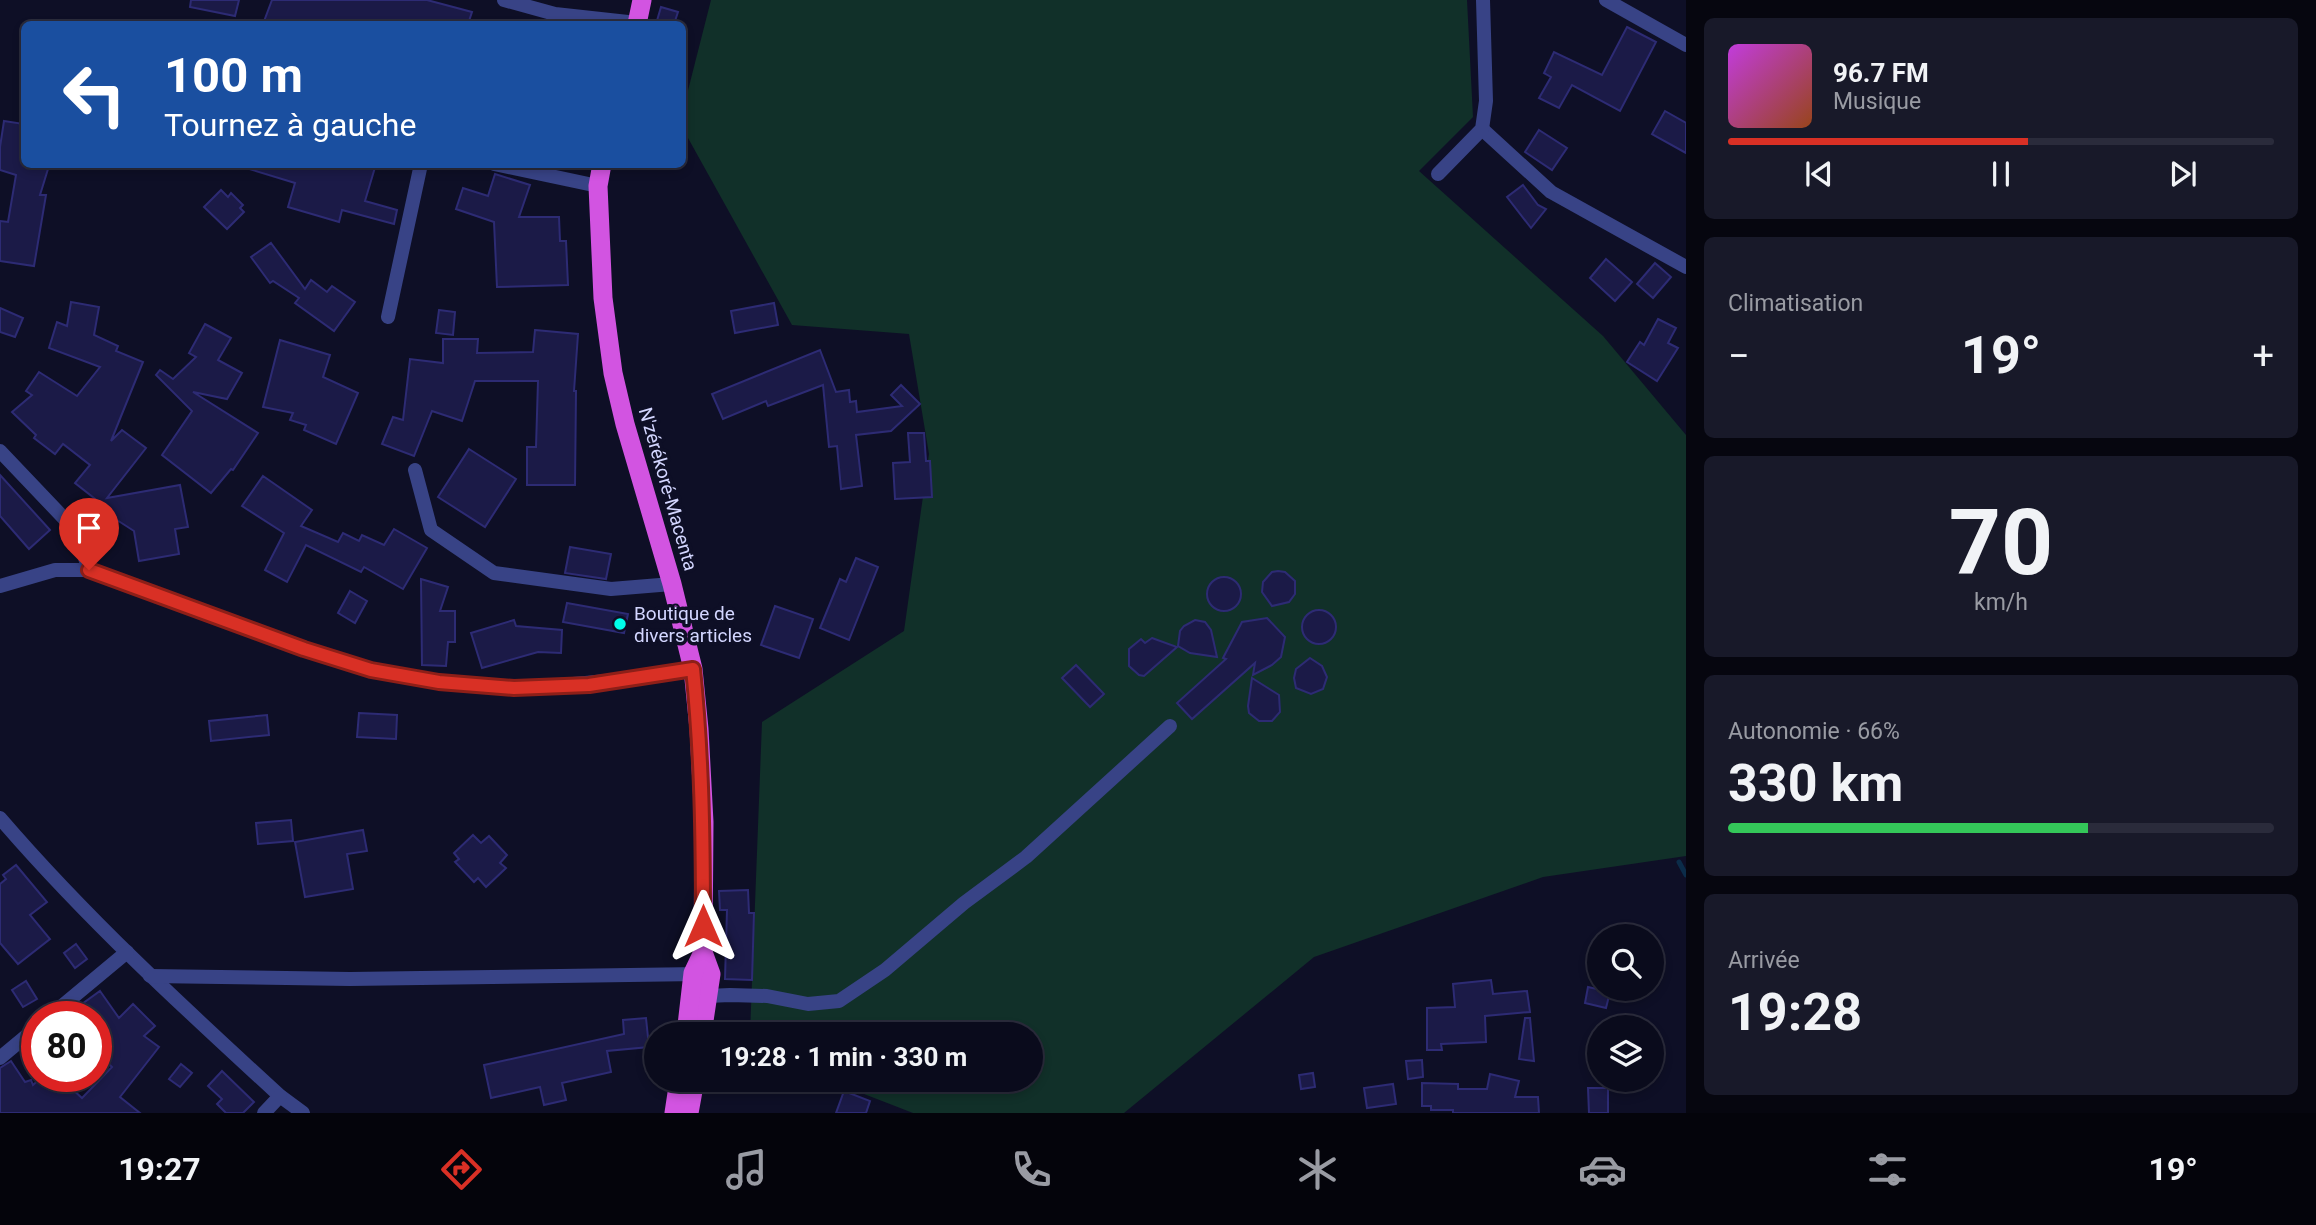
<!DOCTYPE html>
<html lang="fr">
<head>
<meta charset="utf-8">
<style>
	body { margin:0; font-family:Roboto,sans-serif; background:#181929; color:#f1f3f6; height:100vh; display:flex; flex-direction:column; font-size:26px; white-space:nowrap }
	* { box-sizing:border-box; margin:0 }
	p { font-size:23px; color:#999ba3 }
	.icon { flex:none; width:38px; height:38px; fill:none; stroke:currentColor; stroke-width:2; stroke-linecap:round; stroke-linejoin:round }
	.map { position:relative; flex:1; overflow:hidden }
	.details { display:flex; flex-direction:column; gap:18px; padding:18px; background:#06060f; width:630px }
	.details>* { flex:none }
	.top-card { position:absolute; left:21px; top:21px; width:665px; height:147px; border-radius:10px; box-shadow:0 4px 10px #0003,0 0 0 2px #2a2b3b; background:#1a4fa0; color:#fff; overflow:hidden }
	.fabs { position:absolute; left:1587px; top:924px; display:grid; gap:14px }
	.fabs a { display:grid; place-items:center; width:77px; height:77px; border-radius:50%; background:#0a0b1c; box-shadow:0 4px 10px #0003,0 0 0 2px #2a2b3b; font-size:35px }
	.speed { position:absolute; left:21px; top:1001px; display:flex; gap:14px; font-size:35px; font-weight:700; text-align:center }
	.speed>* { display:grid; place-content:center; width:91px; height:91px; border-radius:50%; background:#0a0b1c; box-shadow:0 4px 10px #0003,0 0 0 2px #2a2b3b; line-height:1 }
	.speed .limit { border:10px solid #d22; background:#fff; color:#111 }
	.pin { position:absolute; display:grid; place-items:center; width:60px; height:60px; color:#fff; margin:-72px -30px; border-radius:50% 50% 50% 0; rotate:-45deg; box-shadow:0 0 7px #0007 }
	.pin .icon { rotate:45deg }
	.me { position:absolute; width:77px; margin:-38px; rotate:0deg; stroke-linejoin:round; filter:drop-shadow(0 0 5px #0008) }
	.turn { display:flex; align-items:center; gap:24px; height:147px; padding:0 28px; font-size:32px }
	.turn .icon { width:91px; height:91px; stroke-width:2.5 }
	.turn b { display:block; font-size:49px; line-height:60px }
	.big { font-size:52px; font-weight:700; line-height:1.1 }
	.details .tile { flex:1; display:flex; flex-direction:column; justify-content:center; gap:10px; min-width:0; padding:0 24px; border-radius:10px; background:#181929 }
	.details .dial { align-items:center; gap:0 }
	.dial b { font-size:91px; line-height:1 }
	.song { display:flex; align-items:center; gap:21px }
	.cover { width:84px; height:84px; border-radius:10px; background:linear-gradient(135deg,hsl(290 70% 55%),hsl(20 70% 35%)) }
	.played { height:7px; border-radius:4px; background:linear-gradient(90deg,#d93025 55%,#2a2b3b 55%) }
	.keys { display:flex; justify-content:space-around; direction:ltr }
	.heat { display:flex; justify-content:space-between; align-items:center; font-size:38px; direction:ltr }
	.charge { height:10px; border-radius:5px; background:linear-gradient(90deg,#34c759 66%,#2a2b3b 0) }
	.trip { position:absolute; left:644px; top:1022px; width:399px; height:70px; border-radius:35px; background:#0a0b1c; box-shadow:0 4px 10px #0003,0 0 0 2px #2a2b3b; font-weight:700; line-height:70px; text-align:center }
	.menu { display:flex; height:112px; justify-content:space-around; align-items:center; background:#04040b; color:#999ba3 }
	.menu .icon { width:49px; height:49px }
	.menu .active { color:#d93025 }
	.menu b { font-size:32px; color:#f1f3f6 }
	main { display:flex; flex:1; min-height:0 }
	.map>svg:first-child { display:block }
	.green { fill:#113029 }
	.lines { fill:none; stroke-linecap:round; stroke-linejoin:round }
	.stream { stroke:#0b2c49; stroke-width:5 }
	.building { fill:#1b1a47; stroke:#2d2b74; stroke-width:2 }
	.minor { stroke:#384386; stroke-width:14 }
	.trunk { stroke:#d254e1; stroke-width:19 }
	.route-casing { stroke:#8d1f18; stroke-width:18 }
	.route { stroke:#d93025; stroke-width:12 }
	.poi-dot { fill:#00feea; stroke:#0e0f26; stroke-width:2.5 }
	.labels { text-anchor:middle; dominant-baseline:central; stroke-width:7; stroke-linejoin:round; paint-order:stroke }
	.street-label { font-size:19px; fill:#d3d6ff; stroke:#0e0f26 }
	.poi-label { font-size:19px; fill:#d3d6ff; stroke:#0e0f26; text-anchor:start }
</style>
</head>
<body>
<main>
<div class="map">
<svg width="1686" height="1113" viewBox="0 0 1686 1113">
	<rect width="100%" height="100%" fill="#0e0f26"/>
	<!-- green -->
	<polygon class="green" points="711,0 1467,0 1473,117 1419,171 1603,336 1686,435 1686,856 1543,877 1314,957 1124,1113 913,1113 828,1080 1031,1080 1031,1034 750,1034 762,722 904,631 929,454 909,334 792,325 683,129 683,110"/>
	<g class="lines">
		<!-- stream -->
		<polyline class="stream" points="1679,862 1686,875"/>
	</g>
	<!-- building -->
	<g class="building">
		<polygon points="191,0 239,0 235,16 190,7"/>
		<polygon points="272,0 427,0 472,12 468,24 263,24"/>
		<polygon points="661,7 678,12 674,24 656,24"/>
		<polygon points="1627,27 1656,42 1620,111 1572,85 1559,108 1539,98 1551,77 1544,73 1554,52 1602,75"/>
		<polygon points="1665,111 1686,123 1686,153 1652,134"/>
		<polygon points="4,121 24,124 24,164 48,169 40,195 46,195 34,266 0,261 0,221 8,222 16,175 0,170 0,147"/>
		<polygon points="1539,130 1567,148 1552,170 1525,152"/>
		<polygon points="247,164 376,164 365,201 397,210 394,224 342,210 339,222 288,207 295,183 246,168"/>
		<polygon points="495,174 530,185 519,217 559,217 560,241 566,241 568,285 497,287 494,222 456,209 463,188 488,196"/>
		<polygon points="1523,185 1538,205 1546,209 1531,228 1507,197"/>
		<polygon points="221,190 228,197 231,193 243,205 240,208 244,212 227,229 204,207"/>
		<polygon points="271,243 305,289 311,280 327,292 332,286 355,302 334,331 295,303 299,298 273,281 270,283 251,257"/>
		<polygon points="1606,259 1632,282 1615,301 1590,278"/>
		<polygon points="1655,263 1671,277 1653,298 1637,284"/>
		<polygon points="71,302 99,307 94,335 118,346 116,351 143,362 111,441 122,430 146,448 107,498 180,485 188,527 175,529 179,554 139,561 134,531 106,513 108,509 75,483 90,465 63,444 55,454 34,438 36,435 12,412 32,395 26,391 39,372 77,396 100,367 49,348 57,322 67,326"/>
		<polygon points="774,303 778,325 735,333 731,311"/>
		<polygon points="0,308 23,318 15,337 0,332"/>
		<polygon points="439,310 455,312 453,335 436,333"/>
		<polygon points="1658,319 1676,328 1668,343 1678,348 1657,381 1627,362 1640,342 1644,345"/>
		<polygon points="205,324 231,338 218,360 242,373 227,399 193,392 258,433 233,470 231,469 211,493 162,455 192,411 156,375 160,370 173,379 196,357 189,353"/>
		<polygon points="535,330 578,334 574,391 576,391 575,485 527,485 527,447 536,447 538,381 475,381 462,421 432,411 414,456 382,444 393,417 403,420 410,359 443,363 443,339 478,339 477,353 533,352"/>
		<polygon points="280,340 330,355 323,377 358,393 336,444 304,430 306,425 290,420 293,413 263,407"/>
		<polygon points="820,350 836,392 849,390 850,402 856,401 857,412 902,406 891,395 901,385 920,404 891,431 856,435 862,486 841,489 837,446 829,447 823,385 768,406 766,401 723,419 712,394"/>
		<polygon points="908,433 924,433 926,461 930,461 932,497 895,499 893,463 910,462"/>
		<polygon points="469,449 516,479 485,527 438,497"/>
		<polygon points="0,475 50,530 29,549 0,516"/>
		<polygon points="263,476 312,510 301,526 338,542 343,533 359,541 362,535 384,545 394,529 427,548 403,589 364,567 361,572 306,545 287,582 265,570 284,533 242,506"/>
		<polygon points="570,547 611,554 606,579 565,573"/>
		<polygon points="856,558 878,567 849,640 820,628 840,579 846,582"/>
		<polygon points="1278,571 1285,572 1295,581 1295,594 1289,602 1272,606 1262,592 1263,582 1272,572"/>
		<circle cx="1224" cy="594" r="17"/>
		<polygon points="421,579 448,587 440,611 455,611 455,642 448,642 446,666 422,665"/>
		<polygon points="350,591 367,601 355,623 338,613"/>
		<polygon points="567,603 628,614 624,633 563,622"/>
		<polygon points="775,606 813,619 799,658 761,645"/>
		<circle cx="1319" cy="627" r="17"/>
		<polygon points="1267,618 1285,637 1281,657 1272,665 1253,675 1255,663 1192,719 1177,703 1226,659 1223,658 1242,622"/>
		<polygon points="514,620 516,626 562,630 561,653 538,652 482,668 471,633"/>
		<polygon points="1195,620 1205,622 1211,630 1217,657 1190,653 1178,646 1180,631 1184,626"/>
		<polygon points="1152,638 1177,647 1144,676 1139,675 1129,666 1129,649 1141,639 1145,643"/>
		<polygon points="1310,658 1322,666 1327,677 1323,689 1311,694 1296,688 1294,678 1296,669"/>
		<polygon points="1076,665 1104,694 1090,707 1062,678"/>
		<polygon points="1252,678 1279,695 1280,712 1272,721 1259,721 1249,713 1248,706"/>
		<polygon points="359,713 397,715 396,739 357,737"/>
		<polygon points="267,715 269,735 211,741 209,721"/>
		<polygon points="291,820 293,841 258,844 256,823"/>
		<polygon points="363,830 367,851 347,854 353,889 305,897 295,842"/>
		<polygon points="473,835 481,843 489,836 507,855 500,863 506,868 486,887 478,878 474,882 455,862 459,859 454,853"/>
		<polygon points="16,865 47,902 30,915 50,939 18,964 0,943 0,884 6,879 3,875"/>
		<polygon points="748,890 749,913 754,913 752,980 725,979 727,910 720,910 719,891"/>
		<polygon points="76,944 87,959 75,968 64,953"/>
		<polygon points="1491,980 1493,994 1527,991 1530,1012 1485,1016 1486,1042 1441,1044 1442,1050 1427,1050 1427,1008 1455,1007 1453,984"/>
		<polygon points="26,981 37,999 23,1007 12,990"/>
		<polygon points="1588,987 1610,992 1606,1008 1585,1003"/>
		<polygon points="100,991 119,1018 133,1004 155,1026 144,1036 159,1047 120,1097 140,1113 0,1113 0,1068 11,1061 25,1082 31,1080 33,1085 43,1076 58,1076 82,1098 112,1067 96,1051 96,1017 64,1017"/>
		<polygon points="646,1018 649,1047 607,1051 611,1072 562,1083 566,1100 544,1105 540,1087 491,1098 484,1065 624,1034 623,1020"/>
		<polygon points="1525,1018 1530,1018 1534,1061 1519,1059"/>
		<polygon points="1422,1060 1423,1077 1408,1079 1406,1061"/>
		<polygon points="181,1064 192,1073 180,1087 169,1079"/>
		<polygon points="222,1071 254,1102 243,1113 226,1113 217,1104 222,1099 208,1086"/>
		<polygon points="1313,1073 1315,1087 1301,1089 1299,1075"/>
		<polygon points="1490,1074 1519,1081 1515,1097 1538,1097 1539,1113 1453,1113 1453,1110 1431,1110 1431,1106 1422,1106 1422,1083 1458,1084 1458,1089 1487,1089"/>
		<polygon points="1393,1084 1396,1104 1367,1108 1364,1088"/>
		<polygon points="1588,1088 1608,1088 1608,1113 1589,1113"/>
		<polygon points="844,1091 870,1101 866,1113 836,1113"/>
	</g>
	<g class="lines">
		<!-- minor -->
		<g class="minor">
			<polyline points="504,0 555,14 637,23"/>
			<polyline points="1606,0 1686,45"/>
			<polyline points="1482,129 1551,192 1686,267"/>
			<polyline points="494,164 598,186"/>
			<polyline points="1438,174 1482,129 1486,101 1483,0"/>
			<polyline points="388,317 421,164"/>
			<polyline points="0,451 76,531 89,570"/>
			<polyline points="415,470 431,530 494,573 611,589 672,584"/>
			<path d="M0,586L55,570H89C142,588 193,607 245,627C286,642 328,659 371,670C481,697 583,687 693,669"/>
			<path d="M0,818C86,918 183,1007 280,1096L303,1113"/>
			<polyline points="150,976 350,979 699,974"/>
			<polyline points="708,996 730,995 767,996 808,1004 839,1001 885,970 964,903 1026,857 1170,726"/>
			<polyline points="49,1017 127,952"/>
			<polyline points="0,1058 37,1027"/>
			<polyline points="264,1113 280,1096"/>
		</g>
		<!-- trunk -->
		<g class="trunk">
			<polyline points="637,24 642,0"/>
			<polyline points="602,164 598,186 603,298 613,373 625,424 672,584 693,669 699,729 704,822 703,952 711,974 702,1034"/>
			<polyline points="686,1034 693,973 703,952"/>
			<polyline points="674,1113 679,1080"/>
			<polyline points="689,1113 695,1080"/>
		</g>
	</g>
	<g class="lines">
		<!-- route casing -->
		<g class="route-casing">
			<path id="route" d="M89,570L304,649L371,670L439,682L514,688L589,685L693,669C702,755 703,840 703,926"/>
		</g>
		<!-- route -->
		<use href="#route" class="route"/>
	</g>
	<!-- markers -->
	<circle class="poi-dot" cx="620" cy="624" r="7"/>
	<g class="labels">
		<!-- street labels -->
		<g class="street-label">
			<text transform="translate(668 489) rotate(74)">N'zérékoré-Macenta</text>
		</g>
		<!-- poi labels -->
		<g class="poi-label">
			<text x="634" y="613">Boutique de<tspan x="634" dy="22">divers articles</tspan></text>
		</g>
	</g>
</svg>
<div class="fabs">
<a><svg class="icon" aria-label="search" viewBox="0 0 24 24"><circle cx="10" cy="10" r="6"/><path d="M15 15l6 6"/></svg></a>
<a><svg class="icon" aria-label="layers" viewBox="0 0 24 24"><path d="M12 4l9 5-9 5-9-5zM3 14l9 5 9-5"/></svg></a>
</div>
<div class="speed"><div class="limit">80</div></div>
<div class="pin" style="left:89px;top:570px;background:#d93025"><svg class="icon" aria-label="arrive" viewBox="0 0 24 24"><path d="M6 21V4h12l-3 4 3 4H6"/></svg></div>
<svg class="me" style="left:703px;top:926px" viewBox="-20 -20 40 40"><path d="M0-17L14 15 0 8-14 15z" fill="#d93025" stroke="#fff" stroke-width="4"/></svg>
<div class="trip">19:28 · 1 min · 330 m</div>
<div class="top-card">
<div class="turn"><svg class="icon" aria-label="left" viewBox="0 0 24 24"><path d="M17 20v-9H6M10 6l-5 5 5 5"/></svg><div><b>100 m</b>Tournez à gauche</div></div>
</div>
</div>
<section class="details">
<div class="tile">
<div class="song"><i class="cover"></i><div><b>96.7 FM</b><p>Musique</p></div></div>
<div class="played"></div>
<div class="keys"><svg class="icon" aria-label="previous" viewBox="0 0 24 24"><path d="M18 5L8 12l10 7zM5 5v14"/></svg><svg class="icon" aria-label="pause" viewBox="0 0 24 24"><path d="M8 5v14M16 5v14"/></svg><svg class="icon" aria-label="next" viewBox="0 0 24 24"><path d="M6 5l10 7-10 7zM19 5v14"/></svg></div>
</div>
<div class="tile"><p>Climatisation</p>
<div class="heat"><a>−</a><b class="big">19°</b><a>+</a></div>
</div>
<div class="tile dial"><b>70</b><p>km/h</p></div>
<div class="tile"><p>Autonomie · 66%</p><b class="big">330 km</b><div class="charge"></div></div>
<div class="tile"><p>Arrivée</p><b class="big">19:28</b></div>
</section>
</main>
<nav class="menu">
<b>19:27</b>
<svg class="icon active" aria-label="directions" viewBox="0 0 24 24"><path d="M12 3l9 9-9 9-9-9zM9 14v-3h6M13 9l2 2-2 2"/></svg>
<svg class="icon" aria-label="music" viewBox="0 0 24 24"><path d="M9 18V5l10-2v13"/><circle cx="6" cy="18" r="3"/><circle cx="16" cy="16" r="3"/></svg>
<svg class="icon" aria-label="phone" viewBox="0 0 24 24"><path d="M5 4h4l2 5-3 2q2 4 5 5l2-3 5 2v4C11 20 4 13 5 4z"/></svg>
<svg class="icon" aria-label="climate" viewBox="0 0 24 24"><path d="M12 3v18M4 7l16 10M4 17L20 7"/></svg>
<svg class="icon" aria-label="car" viewBox="0 0 24 24"><path d="M5 17H2v-5l4-1 3-4h7l3 4 3 1v5h-3M9 17h6M6 11h13"/><circle cx="7" cy="17" r="2"/><circle cx="17" cy="17" r="2"/></svg>
<svg class="icon" aria-label="filters" viewBox="0 0 24 24"><path d="M4 7h16M4 17h16"/><circle cx="9" cy="7" r="2"/><circle cx="15" cy="17" r="2"/></svg>
<b>19°</b>
</nav>
</body>
</html>
